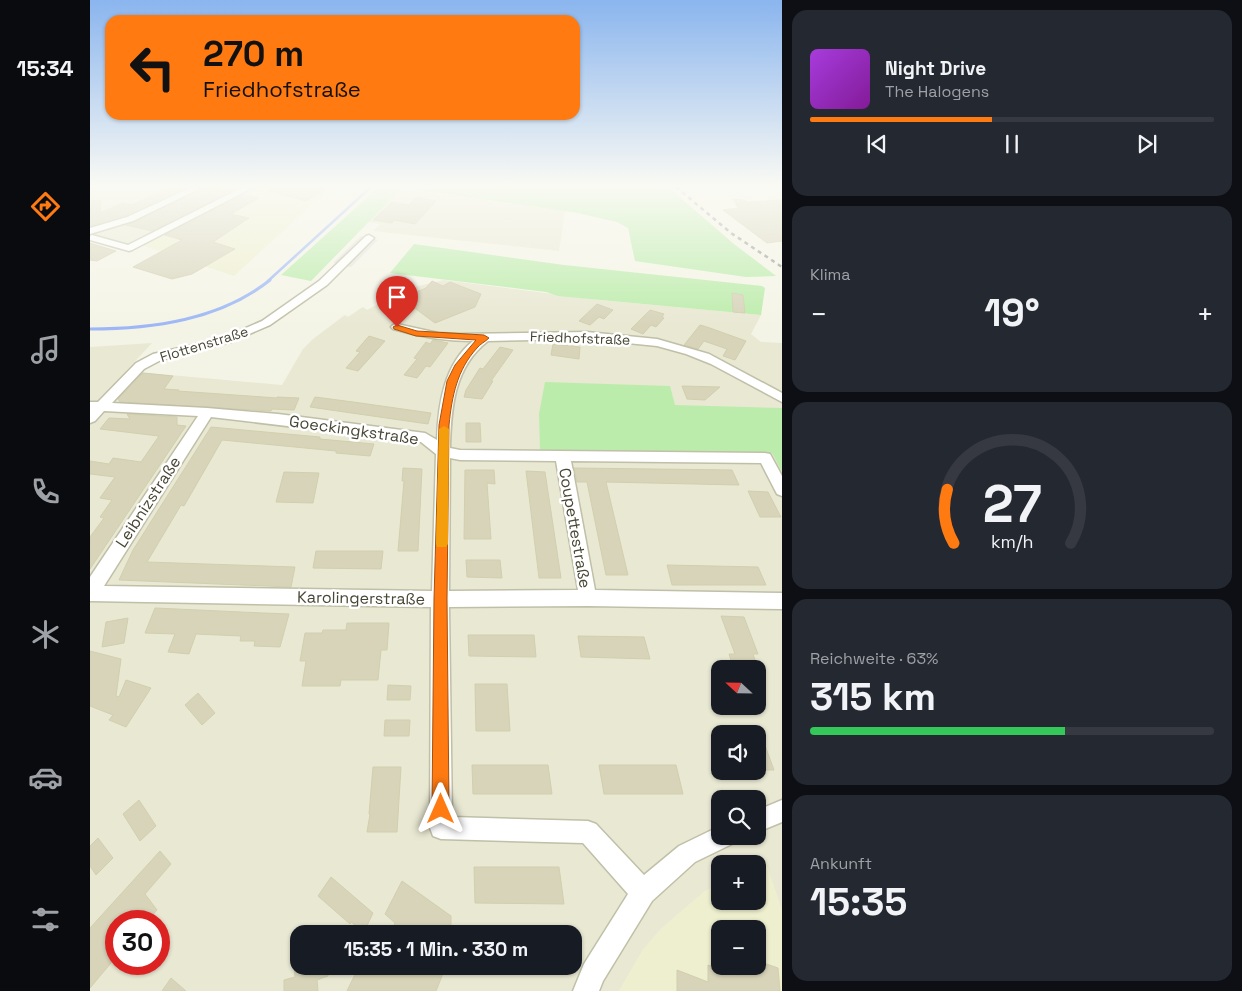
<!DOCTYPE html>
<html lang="de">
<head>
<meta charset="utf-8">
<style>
	body { margin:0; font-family:"Space Grotesk",sans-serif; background:#242831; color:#f1f3f6; height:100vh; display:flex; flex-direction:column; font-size:19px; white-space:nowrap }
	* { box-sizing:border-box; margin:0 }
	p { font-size:16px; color:#9ea1a6 }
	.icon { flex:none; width:28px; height:28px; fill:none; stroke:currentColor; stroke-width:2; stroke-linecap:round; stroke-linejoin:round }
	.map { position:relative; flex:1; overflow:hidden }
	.panel { display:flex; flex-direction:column; gap:10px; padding:10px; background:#0d0f14; width:460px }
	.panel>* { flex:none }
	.banner { position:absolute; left:15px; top:15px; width:475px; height:105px; border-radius:15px; box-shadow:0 1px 4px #0004; background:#ff7b12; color:#111; overflow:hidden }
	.needle { width:32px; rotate:292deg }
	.buttons { position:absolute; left:621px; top:660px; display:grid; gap:10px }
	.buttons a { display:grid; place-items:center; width:55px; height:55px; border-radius:10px; background:#171b24; box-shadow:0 1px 4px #0004; font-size:25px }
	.speed { position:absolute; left:15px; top:910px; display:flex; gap:10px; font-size:25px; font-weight:700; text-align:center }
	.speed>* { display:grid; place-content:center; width:65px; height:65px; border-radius:50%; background:#171b24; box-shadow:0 1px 4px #0004; line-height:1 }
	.speed .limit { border:8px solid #d22; background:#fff; color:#111 }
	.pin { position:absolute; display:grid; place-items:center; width:42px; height:42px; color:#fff; margin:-51px -21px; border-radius:50% 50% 50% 0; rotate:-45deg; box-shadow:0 0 5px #0007 }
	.pin .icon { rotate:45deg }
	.me { position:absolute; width:55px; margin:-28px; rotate:0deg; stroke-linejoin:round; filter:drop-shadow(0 0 4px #0008) }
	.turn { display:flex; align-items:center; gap:18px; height:105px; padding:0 15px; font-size:22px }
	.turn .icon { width:65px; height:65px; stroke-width:2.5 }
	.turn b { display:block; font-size:35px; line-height:42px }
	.big { font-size:38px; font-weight:700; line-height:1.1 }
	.panel .widget { flex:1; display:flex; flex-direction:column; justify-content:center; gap:8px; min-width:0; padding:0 18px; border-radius:15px; background:#242831 }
	.panel .dial { align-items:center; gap:0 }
	.dial svg { height:130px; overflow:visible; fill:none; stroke:#363941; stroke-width:7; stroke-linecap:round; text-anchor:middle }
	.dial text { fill:#f1f3f6; stroke:none }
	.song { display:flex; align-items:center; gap:15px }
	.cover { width:60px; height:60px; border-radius:8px; background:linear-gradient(135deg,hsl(280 70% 55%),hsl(290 70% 35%)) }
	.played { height:5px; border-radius:2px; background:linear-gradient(90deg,#ff7b12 45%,#363941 45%) }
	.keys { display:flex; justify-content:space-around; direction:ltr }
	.heat { display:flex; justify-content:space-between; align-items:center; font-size:28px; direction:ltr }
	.charge { height:8px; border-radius:4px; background:linear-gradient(90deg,#34c759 63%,#363941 0) }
	.trip { position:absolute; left:200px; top:925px; width:292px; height:50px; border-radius:15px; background:#171b24; box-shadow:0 1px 4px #0004; font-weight:700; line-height:50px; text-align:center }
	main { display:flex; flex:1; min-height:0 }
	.dock { display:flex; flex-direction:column; width:90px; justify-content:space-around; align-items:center; background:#090b0e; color:#9ea1a6 }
	.dock .icon { width:35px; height:35px }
	.dock .selected { color:#ff7b12 }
	.dock b { font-size:22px; color:#f1f3f6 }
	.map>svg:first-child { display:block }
	.residential { fill:#e9e8d3; fill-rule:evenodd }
	.education { fill:#eeefce; fill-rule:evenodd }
	.green { fill:#bcecab }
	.parking { fill:#e5e4de }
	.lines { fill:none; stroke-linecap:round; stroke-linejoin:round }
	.stream-far1 { stroke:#9db7f6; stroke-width:2.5 }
	.stream { stroke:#9db7f6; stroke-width:3 }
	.building { fill:#d7d4ba; stroke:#d2cfad }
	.minor-casing { stroke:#c0bfa7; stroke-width:3 }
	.minor { fill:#fff; fill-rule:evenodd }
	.rail { stroke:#969696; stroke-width:2.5; stroke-dasharray:4 4; stroke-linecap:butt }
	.route { fill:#ff7b12; stroke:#a6500c }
	.slow { fill:#f59e0b }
	.labels { text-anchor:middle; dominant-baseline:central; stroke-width:5; stroke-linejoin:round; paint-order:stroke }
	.far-street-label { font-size:14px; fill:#484634; stroke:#fff }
	.street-label { font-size:16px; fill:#484634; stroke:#fff }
</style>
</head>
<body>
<main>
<nav class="dock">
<b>15:34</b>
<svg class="icon selected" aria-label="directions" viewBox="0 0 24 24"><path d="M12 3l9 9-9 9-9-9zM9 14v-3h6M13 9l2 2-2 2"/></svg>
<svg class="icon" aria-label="music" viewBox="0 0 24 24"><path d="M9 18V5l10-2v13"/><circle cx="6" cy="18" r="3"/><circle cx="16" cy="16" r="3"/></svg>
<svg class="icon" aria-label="phone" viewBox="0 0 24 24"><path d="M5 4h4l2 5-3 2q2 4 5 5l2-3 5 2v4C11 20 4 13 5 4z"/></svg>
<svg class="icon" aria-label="climate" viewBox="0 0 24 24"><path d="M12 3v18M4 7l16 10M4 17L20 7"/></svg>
<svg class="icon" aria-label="car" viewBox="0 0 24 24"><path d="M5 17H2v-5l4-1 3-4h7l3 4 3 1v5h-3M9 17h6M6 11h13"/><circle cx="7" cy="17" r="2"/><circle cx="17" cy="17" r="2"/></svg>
<svg class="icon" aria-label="filters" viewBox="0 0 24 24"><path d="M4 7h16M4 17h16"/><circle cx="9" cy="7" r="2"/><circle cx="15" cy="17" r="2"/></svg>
</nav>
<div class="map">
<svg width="692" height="991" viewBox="0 0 692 991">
	<rect width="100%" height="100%" fill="#f4f4e6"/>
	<!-- residential -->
	<g class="residential">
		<polygon points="0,187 160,187 39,249 0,240"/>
		<polygon points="310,189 475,211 469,251 283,231 290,224 278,222"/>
		<path d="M354,280L510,300L671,315L661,334L671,342L692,343V911L676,864L668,867V864H630V883L614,892L571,929L553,950L529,991H0V347L62,343L36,371L192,385L213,349L223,339L255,315L258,317L273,307L277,310L304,296L326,289L324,287ZM630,669H668V706H630ZM630,734H668V771H630ZM630,799H668V836H630ZM26,921H69V964H26ZM209,934H484V966H209Z"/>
	</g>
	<!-- education -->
	<g class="education">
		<polygon points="170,187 241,187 144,276 51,245"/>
		<path d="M676,864L692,911V991H529L553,950L571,929L614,892L630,883V901H668V867ZM630,929H668V966H630Z"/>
	</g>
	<!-- green -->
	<g class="green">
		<polygon points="289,187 578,187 644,244 686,276 656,277 545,261 538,228 527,222 488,213 312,188 221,281 191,275"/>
		<polygon points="324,244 474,265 672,286 675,288 671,315 468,296 456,292 300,273"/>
		<polygon points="455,382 580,386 585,405 692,408 692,472 682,453 450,450 449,414"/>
	</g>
	<!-- parking -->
	<polygon class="parking" points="271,236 288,240 261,267 243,263"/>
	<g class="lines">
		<!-- stream-far1 -->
		<polyline class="stream-far1" points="178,281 281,187"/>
		<!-- stream -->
		<path class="stream" d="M0,329C62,329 130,320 180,280"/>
	</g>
	<!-- building -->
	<g class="building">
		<polygon points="80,187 97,187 36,215 0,226 1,201 11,200 10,213 33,203 42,205"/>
		<polygon points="115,187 129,187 142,191 62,231 36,225"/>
		<polygon points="178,187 239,187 216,201 178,191"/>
		<polygon points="154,194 169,198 141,214 159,218 123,242 145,249 102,274 82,279 43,267 92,240 75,235"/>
		<polygon points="326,197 346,201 325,224 304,220 302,223 283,220 302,202 319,205"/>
		<polygon points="643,199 655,200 657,202 692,200 692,241 677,243 633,210 648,208"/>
		<polygon points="0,243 6,245 26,251 7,261 0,260"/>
		<polygon points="342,281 353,286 360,282 391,294 385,307 345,323 311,298 336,288"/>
		<polygon points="642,293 653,295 655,313 643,312"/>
		<polygon points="507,304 523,310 514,319 509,317 500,325 489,321"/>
		<polygon points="560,310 574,314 572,317 574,318 566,327 561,325 553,334 541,329"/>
		<polygon points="610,325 617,327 656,341 645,360 633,356 637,349 614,341 608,349 594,345"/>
		<polygon points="279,336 295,341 268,371 256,368 270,352 266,351"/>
		<polygon points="343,340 358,343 340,367 336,366 327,378 314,375 327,359 324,358 336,342 340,344"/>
		<polygon points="463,344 490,347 489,359 461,355"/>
		<polygon points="410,347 423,350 401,381 403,381 392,399 374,397 376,390 390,368 393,369"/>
		<polygon points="53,373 83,376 74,389 89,390 88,391 187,398 187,397 209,398 204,410 182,409 181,411 30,402 28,399"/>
		<polygon points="592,386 630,387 615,400 597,399"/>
		<polygon points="225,397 263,402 341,413 338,424 220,407"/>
		<polygon points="37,414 87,417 87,425 96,426 0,569 0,537 14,518 10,517 22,500 10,498 25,477 0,474 0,461 19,464 23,458 51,462 69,436 10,429 19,418 40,419"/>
		<polygon points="376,423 390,423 391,442 376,442"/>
		<polygon points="121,427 230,437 230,439 284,444 280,456 246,453 246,451 132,440 94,506 91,505 57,562 205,567 201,587 29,580 43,550"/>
		<polygon points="313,468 332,469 328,551 308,551 314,481 312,481"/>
		<polygon points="484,468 642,470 649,485 516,482 538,575 516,575 497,482 487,482"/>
		<polygon points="375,470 404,470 405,484 397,483 401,539 374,539"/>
		<polygon points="436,471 455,472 471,578 449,578"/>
		<polygon points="194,472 229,473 223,503 186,502"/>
		<polygon points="658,491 678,492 691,517 670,517"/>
		<polygon points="226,551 293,551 291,569 223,568"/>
		<polygon points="376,560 410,560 412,578 377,577"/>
		<polygon points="577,565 668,567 676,585 582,585"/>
		<polygon points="65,608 173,613 199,614 190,647 164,646 165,641 150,641 151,636 106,634 99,654 78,652 85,634 55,633"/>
		<polygon points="631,616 654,617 668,654 663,654 668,669 644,669 639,654 645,654"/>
		<polygon points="38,618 34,643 12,647 16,622"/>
		<polygon points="257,623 299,623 297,650 291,650 288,680 251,680 250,686 212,686 216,661 210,661 215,633 232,633 233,630 256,630"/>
		<polygon points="378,635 444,635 446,657 379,656"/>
		<polygon points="488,636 554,637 560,659 491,657"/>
		<polygon points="0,651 31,659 26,696 29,697 36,680 61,688 36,727 19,720 23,715 0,706"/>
		<polygon points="385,684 417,684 420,731 386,731"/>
		<polygon points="298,685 321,686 320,700 297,700"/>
		<polygon points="108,693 125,713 112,725 95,705"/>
		<polygon points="295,720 320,720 319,736 294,736"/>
		<polygon points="669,729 684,770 668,770"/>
		<polygon points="382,765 458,765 462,794 383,794"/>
		<polygon points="509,765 586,765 593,794 514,794"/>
		<polygon points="283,767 311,767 307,832 277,832 280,814 279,814"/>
		<polygon points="49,800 66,826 50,841 33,814"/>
		<polygon points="8,838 23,858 6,875 0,866 0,846"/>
		<polygon points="70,851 81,864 55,894 67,910 57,921 26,921 26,957 0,988 0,928"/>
		<polygon points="384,867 469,867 474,904 385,903"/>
		<polygon points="241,877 283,913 274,932 261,922 260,924 228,896"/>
		<polygon points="312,881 361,916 361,934 300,934 305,923 295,914"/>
		<polygon points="668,961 688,968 690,991 587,991 587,970 618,982 618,965 650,976 649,966 668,966"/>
		<polygon points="204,966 237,966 238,976 227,980 228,991 194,991 194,980 205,977"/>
		<polygon points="269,966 356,966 346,991 257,991"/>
		<polygon points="81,978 96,991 72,991"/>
	</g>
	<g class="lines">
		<!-- minor casing -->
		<g class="minor-casing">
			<g id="minor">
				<polygon points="102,187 113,187 43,221 0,234 0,228 37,217"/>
				<polygon points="153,187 164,187 42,250 39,251 0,240 0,236 2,235 38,245"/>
				<path d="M279,235L284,238L237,285L180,325L141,342L71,360L54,369L22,403L117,408L188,414L335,433L347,440C348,405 354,364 383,341C355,341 330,337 303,329L301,327L303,325L307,324L348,333L370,334L497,332L567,339L619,354L692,393V402L621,364L596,354L567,346L497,339L398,341C364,367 361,408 360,448L370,450L675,453L680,454L692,476V496L687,494L671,463L481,461L505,590L692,593V609L498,606L359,607L362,817L498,821L506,824L554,875L589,846L626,828L630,826V836H645L642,844L605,862L562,901L513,981L509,991H483L494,964L538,894L493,843L351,839L343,836L340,828L341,607L0,601V577L108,416L14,411L5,421L0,423V402H8L46,363L63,354L133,338L172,321L229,281L276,236ZM121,417L331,442L346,454L342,591L14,586ZM360,458L370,460L466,461L488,590L359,591Z"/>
				<polygon points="692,800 692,822 668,832 668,810"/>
			</g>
		</g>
		<!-- minor -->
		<use href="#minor" class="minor"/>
		<!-- rail -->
		<polyline class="rail" points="586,187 641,233 692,267"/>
	</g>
	<!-- sky -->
	<linearGradient id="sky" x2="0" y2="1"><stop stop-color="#8ab5ee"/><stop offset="0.57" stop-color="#fafaf4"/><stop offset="1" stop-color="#fafaf4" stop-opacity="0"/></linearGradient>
	<rect width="692" height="326" fill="url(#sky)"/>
	<!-- route -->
	<path class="route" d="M307,325L327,331L394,335L399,338C395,342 390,344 387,348C367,370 362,396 359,425L357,599L359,809L357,815L351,817L345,815L342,809L344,599L349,425L357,381L365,365L386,340L326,336L304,329L303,327Z"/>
	<!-- slow -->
	<polygon class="slow" points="354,426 359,429 358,544 356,547 347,547 346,544 349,429"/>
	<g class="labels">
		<!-- far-street labels -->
		<g class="far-street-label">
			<text transform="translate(490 338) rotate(2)">Friedhofstraße</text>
			<text transform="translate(114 344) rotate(-17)">Flottenstraße</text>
		</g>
		<!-- street labels -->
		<g class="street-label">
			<text transform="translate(264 430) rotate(8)">Goeckingkstraße</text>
			<text transform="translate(58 502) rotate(-57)">Leibnizstraße</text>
			<text transform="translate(485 528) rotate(80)">Coupettestraße</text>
			<text transform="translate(271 598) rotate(1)">Karolingerstraße</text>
		</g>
	</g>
</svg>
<div class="buttons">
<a><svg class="needle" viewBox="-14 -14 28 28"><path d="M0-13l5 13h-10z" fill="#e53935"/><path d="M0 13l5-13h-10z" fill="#9ea1a6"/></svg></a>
<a><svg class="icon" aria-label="sound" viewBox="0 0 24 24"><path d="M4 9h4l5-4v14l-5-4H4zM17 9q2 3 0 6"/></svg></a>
<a><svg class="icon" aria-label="search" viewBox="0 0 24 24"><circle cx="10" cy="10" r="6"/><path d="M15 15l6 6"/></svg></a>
<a>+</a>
<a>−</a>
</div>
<div class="speed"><div class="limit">30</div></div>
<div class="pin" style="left:307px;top:327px;background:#d93025"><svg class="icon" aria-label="arrive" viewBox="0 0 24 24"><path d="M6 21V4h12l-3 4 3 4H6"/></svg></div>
<svg class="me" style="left:351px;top:809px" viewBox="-20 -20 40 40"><path d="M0-17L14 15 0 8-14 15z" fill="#ff7b12" stroke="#fff" stroke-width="4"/></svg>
<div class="trip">15:35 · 1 Min. · 330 m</div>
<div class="banner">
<div class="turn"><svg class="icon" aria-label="left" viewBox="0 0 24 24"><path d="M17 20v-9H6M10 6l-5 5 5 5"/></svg><div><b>270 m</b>Friedhofstraße</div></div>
</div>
</div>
<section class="panel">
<div class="widget">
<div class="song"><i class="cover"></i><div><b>Night Drive</b><p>The Halogens</p></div></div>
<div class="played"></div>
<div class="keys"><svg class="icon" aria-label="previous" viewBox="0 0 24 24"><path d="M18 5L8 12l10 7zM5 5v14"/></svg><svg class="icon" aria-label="pause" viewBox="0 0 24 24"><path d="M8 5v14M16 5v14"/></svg><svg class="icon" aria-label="next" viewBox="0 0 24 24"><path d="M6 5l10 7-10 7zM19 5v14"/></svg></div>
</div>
<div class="widget"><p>Klima</p>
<div class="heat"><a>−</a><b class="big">19°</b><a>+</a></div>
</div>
<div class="widget dial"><svg viewBox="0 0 100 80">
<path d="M14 69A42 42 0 1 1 86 69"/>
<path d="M14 69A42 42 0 0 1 10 36" stroke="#ff7b12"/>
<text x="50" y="56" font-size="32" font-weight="700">27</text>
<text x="50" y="72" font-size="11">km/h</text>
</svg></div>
<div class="widget"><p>Reichweite · 63%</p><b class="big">315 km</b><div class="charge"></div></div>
<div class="widget"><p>Ankunft</p><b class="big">15:35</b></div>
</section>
</main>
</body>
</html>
